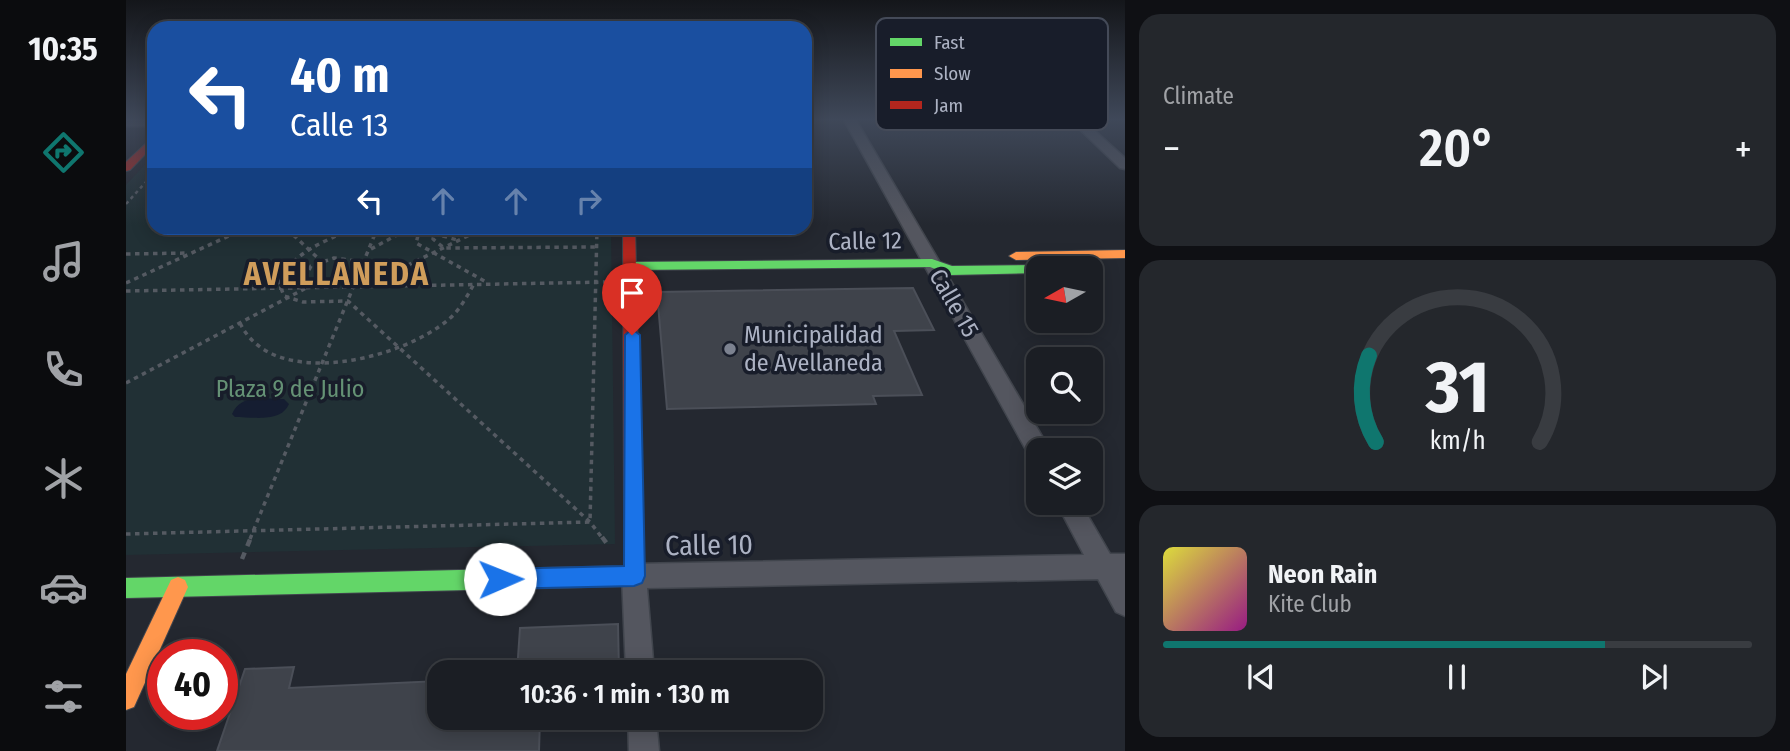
<!DOCTYPE html>
<html lang="en">
<head>
<meta charset="utf-8">
<style>
	body { margin:0; font-family:"Fira Sans Condensed",sans-serif; background:#24272c; color:#f1f3f6; height:100vh; display:flex; flex-direction:column; font-size:26px; white-space:nowrap }
	* { box-sizing:border-box; margin:0 }
	p { font-size:23px; color:#a0a2a6 }
	.icon { flex:none; width:38px; height:38px; fill:none; stroke:currentColor; stroke-width:2; stroke-linecap:round; stroke-linejoin:round }
	.map { position:relative; flex:1; overflow:hidden }
	.sheet { display:flex; flex-direction:column; gap:14px; padding:14px; background:#0f1014; width:665px }
	.sheet>* { flex:none }
	.guide { position:absolute; left:21px; top:21px; width:665px; height:214px; border-radius:21px; box-shadow:0 4px 18px #0003,0 0 0 2px #393c41; background:#1a4fa0; color:#fff; overflow:hidden }
	.needle { width:46px; rotate:261deg }
	.fabs { position:absolute; left:900px; top:256px; display:grid; gap:14px }
	.fabs a { display:grid; place-items:center; width:77px; height:77px; border-radius:14px; background:#1b1e24; box-shadow:0 4px 18px #0003,0 0 0 2px #393c41; font-size:35px }
	.speed { position:absolute; left:21px; top:639px; display:flex; gap:14px; font-size:35px; font-weight:700; text-align:center }
	.speed>* { display:grid; place-content:center; width:91px; height:91px; border-radius:50%; background:#1b1e24; box-shadow:0 4px 18px #0003,0 0 0 2px #393c41; line-height:1 }
	.speed .limit { border:10px solid #d22; background:#fff; color:#111 }
	.pin { position:absolute; display:grid; place-items:center; width:60px; height:60px; color:#fff; margin:-72px -30px; border-radius:50% 50% 50% 0; rotate:-45deg; box-shadow:0 0 7px #0007 }
	.pin .icon { rotate:45deg }
	.me { position:absolute; width:77px; margin:-38px; rotate:89deg; stroke-linejoin:round; filter:drop-shadow(0 0 5px #0008) }
	.turn { display:flex; align-items:center; gap:24px; height:147px; padding:0 28px; font-size:32px }
	.turn .icon { width:91px; height:91px; stroke-width:2.5 }
	.turn b { display:block; font-size:49px; line-height:60px }
	.lanes { display:flex; align-items:center; height:66px; padding:0 28px; background:#0003; justify-content:center; gap:35px; direction:ltr }
	.lanes .off { opacity:.35 }
	.big { font-size:52px; font-weight:600; line-height:1.1 }
	.sheet .card { flex:1; display:flex; flex-direction:column; justify-content:center; gap:10px; min-width:0; padding:0 24px; border-radius:21px; background:#24272c }
	.sheet .dial { align-items:center; gap:0 }
	.dial svg { height:182px; overflow:visible; fill:none; stroke:#393c41; stroke-width:7; stroke-linecap:round; text-anchor:middle }
	.dial text { fill:#f1f3f6; stroke:none }
	.song { display:flex; align-items:center; gap:21px }
	.cover { width:84px; height:84px; border-radius:10px; background:linear-gradient(135deg,hsl(60 70% 55%),hsl(310 70% 35%)) }
	.played { height:7px; border-radius:4px; background:linear-gradient(90deg,#0f766e 75%,#393c41 75%) }
	.keys { display:flex; justify-content:space-around; direction:ltr }
	.heat { display:flex; justify-content:space-between; align-items:center; font-size:38px; direction:ltr }
	.trip { position:absolute; left:301px; top:660px; width:396px; height:70px; border-radius:21px; background:#1b1e24; box-shadow:0 4px 18px #0003,0 0 0 2px #393c41; font-weight:600; line-height:70px; text-align:center }
	main { display:flex; flex:1; min-height:0 }
	.tabs { display:flex; flex-direction:column; width:126px; justify-content:space-around; align-items:center; background:#0b0c0e; color:#a0a2a6 }
	.tabs .icon { width:49px; height:49px }
	.tabs .active { color:#0f766e }
	.tabs b { font-size:32px; color:#f1f3f6 }
	.map>svg:first-child { display:block }
	.green { fill:#213035 }
	.water { fill:#151d31 }
	.building { fill:#3f434b; stroke:#4b4f58; stroke-width:2 }
	.lines { fill:none; stroke-linecap:round; stroke-linejoin:round }
	.street-casing { stroke:#41454d; stroke-width:3 }
	.fast-casing { stroke:#41454d; stroke-width:2 }
	.slow-casing { stroke:#41454d; stroke-width:2 }
	.jam-casing { stroke:#41454d; stroke-width:2 }
	.path-far2 { stroke:#555a62; stroke-width:2.5; stroke-dasharray:3.5 3.5; stroke-linecap:butt }
	.path-far1 { stroke:#555a62; stroke-width:3.5; stroke-dasharray:4.5 4.5; stroke-linecap:butt }
	.path { stroke:#555a62; stroke-width:4.5; stroke-dasharray:7 7; stroke-linecap:butt }
	.street { fill:#54565f; fill-rule:evenodd }
	.fast { fill:#63d668; fill-rule:evenodd }
	.slow { fill:#ff974d; fill-rule:evenodd }
	.jam { fill:#b3261e; fill-rule:evenodd }
	.route { fill:#1a73e8; stroke:#114b97; stroke-width:2 }
	.poi-dot { fill:#7c8290; stroke:#181d2a; stroke-width:2.5 }
	.labels { text-anchor:middle; dominant-baseline:central; stroke-width:7; stroke-linejoin:round; paint-order:stroke }
	.street-label { font-size:24px; fill:#acb2c3; stroke:#181d2a }
	.poi-label { font-size:24px; fill:#acb2c3; stroke:#181d2a; text-anchor:start }
	.park-label { font-size:24px; fill:#659275; stroke:#181d2a }
	.near-street-label { font-size:28px; fill:#acb2c3; stroke:#181d2a }
	.district-label { font-size:32px; font-weight:bold; letter-spacing:2px; fill:#d09d5b; stroke:#181d2a }
	.key { fill:#181d2a; stroke:#444a58; stroke-width:2 }
	.key-label { font-size:19px; fill:#acb2c3 }
</style>
</head>
<body>
<main>
<nav class="tabs">
<b>10:35</b>
<svg class="icon active" aria-label="directions" viewBox="0 0 24 24"><path d="M12 3l9 9-9 9-9-9zM9 14v-3h6M13 9l2 2-2 2"/></svg>
<svg class="icon" aria-label="music" viewBox="0 0 24 24"><path d="M9 18V5l10-2v13"/><circle cx="6" cy="18" r="3"/><circle cx="16" cy="16" r="3"/></svg>
<svg class="icon" aria-label="phone" viewBox="0 0 24 24"><path d="M5 4h4l2 5-3 2q2 4 5 5l2-3 5 2v4C11 20 4 13 5 4z"/></svg>
<svg class="icon" aria-label="climate" viewBox="0 0 24 24"><path d="M12 3v18M4 7l16 10M4 17L20 7"/></svg>
<svg class="icon" aria-label="car" viewBox="0 0 24 24"><path d="M5 17H2v-5l4-1 3-4h7l3 4 3 1v5h-3M9 17h6M6 11h13"/><circle cx="7" cy="17" r="2"/><circle cx="17" cy="17" r="2"/></svg>
<svg class="icon" aria-label="filters" viewBox="0 0 24 24"><path d="M4 7h16M4 17h16"/><circle cx="9" cy="7" r="2"/><circle cx="15" cy="17" r="2"/></svg>
</nav>
<div class="map">
<svg width="999" height="751" viewBox="0 0 999 751">
	<rect width="100%" height="100%" fill="#242830"/>
	<!-- green -->
	<polygon class="green" points="28,155 28,228 485,228 489,544 0,555 0,185"/>
	<!-- water -->
	<path class="water" d="M158,399L163,404C155,423 127,417 109,417L106,414C115,393 139,399 158,399Z"/>
	<!-- building -->
	<g class="building">
		<polygon points="787,288 808,330 768,331 796,395 747,396 750,404 541,409 531,292"/>
		<polygon points="492,624 493,672 391,672 394,628"/>
		<polygon points="168,667 163,688 313,681 313,718 414,718 413,751 91,751 119,669"/>
	</g>
	<g class="lines">
		<!-- street casing -->
		<g class="street-casing">
			<g id="street">
				<rect x="0" y="120" width="28" height="6"/>
				<polygon points="718,120 730,120 920,443 923,450 912,450 912,459 904,457"/>
				<polygon points="944,120 957,120 999,158 999,169 994,168"/>
				<polygon points="930,502 954,502 984,554 999,554 999,616 990,612 972,579 521,588 528,672 500,672 496,576 499,567 508,564 958,555"/>
				<polygon points="502,718 530,718 533,751 503,751"/>
			</g>
		</g>
		<!-- fast casing -->
		<g class="fast-casing">
			<g id="fast">
				<polygon points="806,259 826,266 912,265 918,268 912,268 912,273 825,275 804,267 505,270 498,266 505,262"/>
				<polygon points="507,511 514,514 516,520 518,576 515,583 508,586 0,598 0,578 498,566 498,520 500,514"/>
			</g>
		</g>
		<!-- slow casing -->
		<g class="slow-casing">
			<g id="slow">
				<polygon points="999,250 999,258 890,260 883,256 890,252"/>
				<polygon points="52,577 59,580 62,587 8,707 0,710 0,674 45,580"/>
			</g>
		</g>
		<!-- jam casing -->
		<g class="jam-casing">
			<g id="jam">
				<polygon points="28,136 28,145 4,170 0,171 0,162"/>
				<polygon points="497,228 509,228 516,520 514,526 507,529 500,526 498,520"/>
			</g>
		</g>
		<!-- path-far2 -->
		<g class="path-far2">
			<polyline points="0,204 28,173"/>
			<polyline points="160,228 163,231"/>
			<polyline points="120,230 124,231"/>
			<polyline points="114,231 121,228"/>
			<polyline points="146,231 159,228"/>
			<polyline points="222,231 229,228"/>
			<polyline points="251,231 252,228"/>
			<polyline points="278,231 284,228"/>
			<polyline points="294,231 299,228"/>
			<polyline points="309,231 310,228"/>
			<polyline points="321,231 324,228"/>
			<polyline points="353,231 359,228"/>
			<polyline points="471,231 471,228"/>
		</g>
		<!-- path-far1 -->
		<g class="path-far1">
			<polyline points="161,229 195,261"/>
			<path d="M226,229C197,242 167,252 153,283L158,296L177,302L222,301L464,522L477,539"/>
			<polyline points="297,229 293,232 290,243 362,283"/>
			<polyline points="310,229 307,239 318,248 470,247"/>
			<polyline points="323,229 317,236 331,240"/>
			<polyline points="120,230 134,234 153,229"/>
			<polyline points="245,249 282,229"/>
			<polyline points="0,254 62,253"/>
			<polyline points="0,283 118,229"/>
			<polyline points="241,285 356,229"/>
			<polyline points="0,291 483,282"/>
			<path d="M114,323C147,392 277,359 323,319C334,310 341,296 348,284"/>
			<polyline points="0,383 182,287 178,280 185,266 208,258 238,262"/>
			<polyline points="0,534 464,522 471,229"/>
			<polyline points="124,539 251,229"/>
		</g>
		<!-- path -->
		<g class="path">
			<polyline points="476,537 482,545"/>
			<polyline points="116,559 125,537"/>
		</g>
		<!-- street -->
		<use href="#street" class="street"/>
		<!-- fast -->
		<use href="#fast" class="fast"/>
		<!-- slow -->
		<use href="#slow" class="slow"/>
		<!-- jam -->
		<use href="#jam" class="jam"/>
	</g>
	<!-- sky -->
	<linearGradient id="sky" x2="0" y2="1"><stop stop-color="#14161a"/><stop offset="0.53" stop-color="#3f4859"/><stop offset="1" stop-color="#3f4859" stop-opacity="0"/></linearGradient>
	<rect width="999" height="225" fill="url(#sky)"/>
	<!-- route -->
	<polygon class="route" points="506,329 514,335 519,576 516,583 508,586 374,589 367,586 364,579 367,572 374,569 498,566 499,335"/>
	<!-- markers -->
	<circle class="poi-dot" cx="604" cy="349" r="7"/>
	<g class="labels">
		<!-- street labels -->
		<g class="street-label">
			<text transform="translate(739 241) rotate(-1)">Calle 12</text>
			<text transform="translate(828 303) rotate(60)">Calle 15</text>
		</g>
		<!-- poi labels -->
		<g class="poi-label">
			<text x="618" y="335">Municipalidad<tspan x="618" dy="28">de Avellaneda</tspan></text>
		</g>
		<!-- park labels -->
		<g class="park-label">
			<text x="164" y="389">Plaza 9 de Julio</text>
		</g>
		<!-- near-street labels -->
		<g class="near-street-label">
			<text transform="translate(583 545) rotate(-1)">Calle 10</text>
		</g>
		<!-- district labels -->
		<g class="district-label">
			<text x="211" y="274">AVELLANEDA</text>
		</g>
	</g>
	<!-- legend -->
	<rect x="750" y="18" width="232" height="112" rx="10" class="key"/>
	<rect x="764" y="38" width="32" height="8" fill="#63d668"/>
	<rect x="764" y="69" width="32" height="9" fill="#ff974d"/>
	<rect x="764" y="101" width="32" height="8" fill="#b3261e"/>
	<g class="key-label">
		<text x="808" y="49">Fast</text>
		<text x="808" y="80">Slow</text>
		<text x="808" y="112">Jam</text>
	</g>
</svg>
<div class="fabs">
<a><svg class="needle" viewBox="-14 -14 28 28"><path d="M0-13l5 13h-10z" fill="#e53935"/><path d="M0 13l5-13h-10z" fill="#a0a2a6"/></svg></a>
<a><svg class="icon" aria-label="search" viewBox="0 0 24 24"><circle cx="10" cy="10" r="6"/><path d="M15 15l6 6"/></svg></a>
<a><svg class="icon" aria-label="layers" viewBox="0 0 24 24"><path d="M12 4l9 5-9 5-9-5zM3 14l9 5 9-5"/></svg></a>
</div>
<div class="speed"><div class="limit">40</div></div>
<div class="pin" style="left:506px;top:335px;background:#d93025"><svg class="icon" aria-label="arrive" viewBox="0 0 24 24"><path d="M6 21V4h12l-3 4 3 4H6"/></svg></div>
<svg class="me" style="left:374px;top:579px" viewBox="-20 -20 40 40"><circle r="19" fill="#fff"/><path d="M0-13L10 11 0 6-10 11z" fill="#1a73e8"/></svg>
<div class="trip">10:36 · 1 min · 130 m</div>
<div class="guide">
<div class="turn"><svg class="icon" aria-label="left" viewBox="0 0 24 24"><path d="M17 20v-9H6M10 6l-5 5 5 5"/></svg><div><b>40 m</b>Calle 13</div></div>
<div class="lanes"><svg class="icon" aria-label="left" viewBox="0 0 24 24"><path d="M17 20v-9H6M10 6l-5 5 5 5"/></svg><svg class="icon off" aria-label="ahead" viewBox="0 0 24 24"><path d="M12 20V5M6 11l6-6 6 6"/></svg><svg class="icon off" aria-label="ahead" viewBox="0 0 24 24"><path d="M12 20V5M6 11l6-6 6 6"/></svg><svg class="icon off" aria-label="right" viewBox="0 0 24 24"><path d="M7 20v-9h11M14 6l5 5-5 5"/></svg></div>
</div>
</div>
<section class="sheet">
<div class="card"><p>Climate</p>
<div class="heat"><a>−</a><b class="big">20°</b><a>+</a></div>
</div>
<div class="card dial"><svg viewBox="0 0 100 80">
<path d="M14 69A42 42 0 1 1 86 69"/>
<path d="M14 69A42 42 0 0 1 11 31" stroke="#0f766e"/>
<text x="50" y="56" font-size="32" font-weight="700">31</text>
<text x="50" y="72" font-size="11">km/h</text>
</svg></div>
<div class="card">
<div class="song"><i class="cover"></i><div><b>Neon Rain</b><p>Kite Club</p></div></div>
<div class="played"></div>
<div class="keys"><svg class="icon" aria-label="previous" viewBox="0 0 24 24"><path d="M18 5L8 12l10 7zM5 5v14"/></svg><svg class="icon" aria-label="pause" viewBox="0 0 24 24"><path d="M8 5v14M16 5v14"/></svg><svg class="icon" aria-label="next" viewBox="0 0 24 24"><path d="M6 5l10 7-10 7zM19 5v14"/></svg></div>
</div>
</section>
</main>
</body>
</html>
